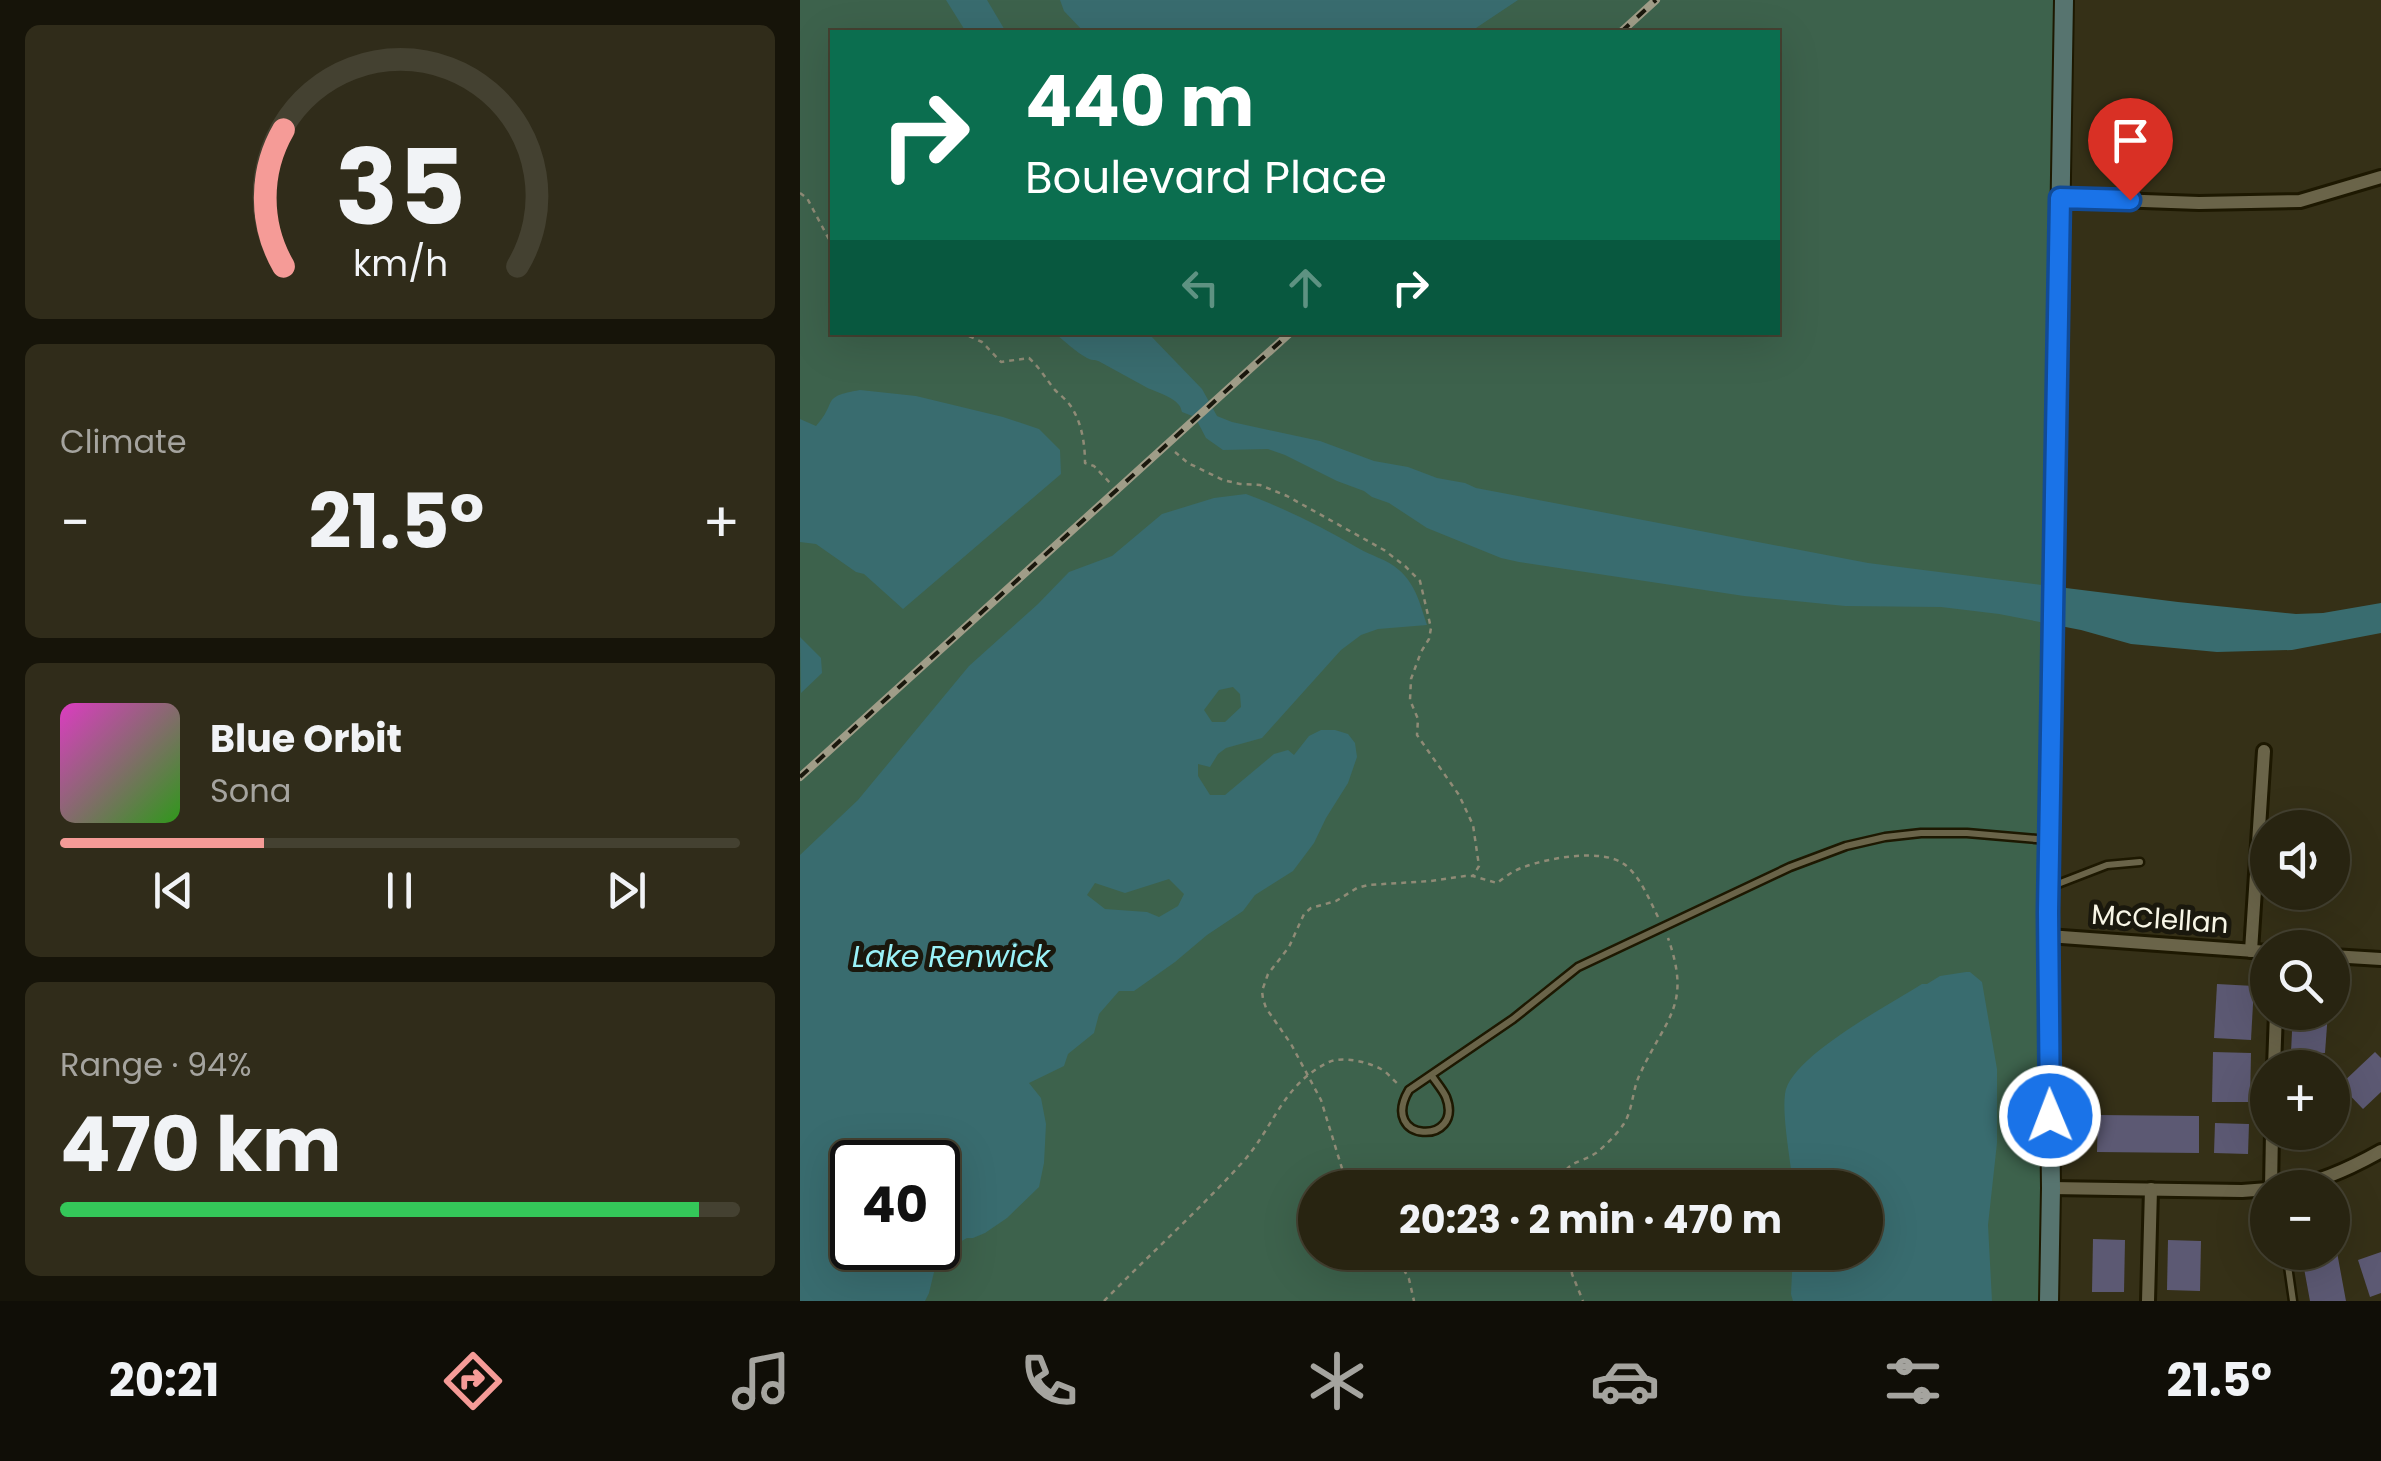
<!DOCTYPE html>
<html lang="en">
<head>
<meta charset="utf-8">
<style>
	body { margin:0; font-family:Poppins,sans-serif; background:#302c1a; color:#f1f3f6; height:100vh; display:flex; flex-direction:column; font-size:38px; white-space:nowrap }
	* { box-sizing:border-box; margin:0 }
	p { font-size:32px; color:#a5a49f }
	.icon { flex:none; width:55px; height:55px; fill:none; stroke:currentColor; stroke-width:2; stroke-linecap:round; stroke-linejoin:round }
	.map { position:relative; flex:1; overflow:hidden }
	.sheet { display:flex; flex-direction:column; gap:25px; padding:25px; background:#161409; width:800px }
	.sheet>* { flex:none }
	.banner { position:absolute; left:30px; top:30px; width:950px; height:305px; border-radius:0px; box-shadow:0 10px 40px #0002,0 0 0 2px #444131; background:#0b6e4f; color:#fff; overflow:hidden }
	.buttons { position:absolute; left:1450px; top:810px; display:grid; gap:20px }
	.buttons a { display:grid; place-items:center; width:100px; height:100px; border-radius:50%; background:#282411; box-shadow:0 10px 40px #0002,0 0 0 2px #444131; font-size:50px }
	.speed { position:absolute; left:30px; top:1140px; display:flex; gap:20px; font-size:50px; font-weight:700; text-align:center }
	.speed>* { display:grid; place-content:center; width:130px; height:130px; border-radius:50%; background:#282411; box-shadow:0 10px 40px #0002,0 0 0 2px #444131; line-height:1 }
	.speed .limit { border:5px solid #111; border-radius:15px; background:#fff; color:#111 }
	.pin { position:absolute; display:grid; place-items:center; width:85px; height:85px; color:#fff; margin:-102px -42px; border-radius:50% 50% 50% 0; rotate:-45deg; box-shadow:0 0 10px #0007 }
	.pin .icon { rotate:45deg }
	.me { position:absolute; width:110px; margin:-55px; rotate:359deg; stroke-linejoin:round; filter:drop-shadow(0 0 8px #0008) }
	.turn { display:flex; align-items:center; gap:35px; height:210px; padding:0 30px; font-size:45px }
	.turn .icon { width:130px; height:130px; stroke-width:2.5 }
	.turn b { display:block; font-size:70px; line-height:85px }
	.lanes { display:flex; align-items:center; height:95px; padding:0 30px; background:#0003; justify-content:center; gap:50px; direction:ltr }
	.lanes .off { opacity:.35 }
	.big { font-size:75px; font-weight:700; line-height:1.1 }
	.sheet .tile { flex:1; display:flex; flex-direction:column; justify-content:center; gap:15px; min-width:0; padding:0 35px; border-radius:15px; background:#302c1a }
	.sheet .dial { align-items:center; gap:0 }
	.dial svg { height:260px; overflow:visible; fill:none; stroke:#444131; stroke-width:7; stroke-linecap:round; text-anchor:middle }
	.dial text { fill:#f1f3f6; stroke:none }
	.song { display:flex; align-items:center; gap:30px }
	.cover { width:120px; height:120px; border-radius:15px; background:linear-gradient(135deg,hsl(310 70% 55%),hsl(110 70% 35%)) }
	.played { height:10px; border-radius:5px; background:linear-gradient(90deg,#f59b97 30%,#444131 30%) }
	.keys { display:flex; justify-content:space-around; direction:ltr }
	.heat { display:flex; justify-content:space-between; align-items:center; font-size:55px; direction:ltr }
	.charge { height:15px; border-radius:8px; background:linear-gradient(90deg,#34c759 94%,#444131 0) }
	.trip { position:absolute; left:498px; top:1170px; width:585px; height:100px; border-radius:50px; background:#282411; box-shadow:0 10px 40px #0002,0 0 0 2px #444131; font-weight:700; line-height:100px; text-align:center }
	.tabs { display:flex; height:160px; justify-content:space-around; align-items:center; background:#100e07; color:#a5a49f }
	.tabs .icon { width:70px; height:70px }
	.tabs .active { color:#f59b97 }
	.tabs b { font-size:45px; color:#f1f3f6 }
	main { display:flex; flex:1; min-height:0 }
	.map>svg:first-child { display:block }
	.forest { fill:#3d624c; fill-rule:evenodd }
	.water { fill:#396c6f; fill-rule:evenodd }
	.building { fill:#5c5973 }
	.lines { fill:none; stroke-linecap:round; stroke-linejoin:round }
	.lane-casing { stroke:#1d1801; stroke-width:11 }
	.street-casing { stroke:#1d1801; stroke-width:18 }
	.secondary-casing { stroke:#1d1801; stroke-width:22 }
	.path { stroke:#8f8b76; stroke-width:2.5; stroke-dasharray:5 5; stroke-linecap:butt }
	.lane { stroke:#6a6449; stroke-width:6 }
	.street { stroke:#6a6449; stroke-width:12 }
	.secondary { stroke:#57746f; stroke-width:18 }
	.rail-casing { stroke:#a09d88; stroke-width:8 }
	.rail { stroke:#1a180d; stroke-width:4; stroke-dasharray:11; stroke-linecap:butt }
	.route-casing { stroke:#114b97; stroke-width:25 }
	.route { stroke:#1a73e8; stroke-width:18 }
	.labels { text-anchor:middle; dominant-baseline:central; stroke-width:10; stroke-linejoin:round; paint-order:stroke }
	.street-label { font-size:28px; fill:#f8f6e6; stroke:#1a180d }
	.water-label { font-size:30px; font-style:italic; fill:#9af2f8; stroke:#1a180d }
</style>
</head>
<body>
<main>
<section class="sheet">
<div class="tile dial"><svg viewBox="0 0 100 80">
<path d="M14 69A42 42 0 1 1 86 69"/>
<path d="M14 69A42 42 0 0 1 14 27" stroke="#f59b97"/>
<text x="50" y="56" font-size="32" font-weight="700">35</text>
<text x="50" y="72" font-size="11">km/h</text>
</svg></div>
<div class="tile"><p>Climate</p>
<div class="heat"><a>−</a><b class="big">21.5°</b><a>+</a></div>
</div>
<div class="tile">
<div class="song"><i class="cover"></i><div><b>Blue Orbit</b><p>Sona</p></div></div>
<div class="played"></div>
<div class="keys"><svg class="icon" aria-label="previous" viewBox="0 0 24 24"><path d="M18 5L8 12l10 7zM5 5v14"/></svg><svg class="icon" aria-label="pause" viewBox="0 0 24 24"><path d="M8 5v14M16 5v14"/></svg><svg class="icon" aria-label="next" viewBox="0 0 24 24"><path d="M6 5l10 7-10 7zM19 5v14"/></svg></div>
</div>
<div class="tile"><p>Range · 94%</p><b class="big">470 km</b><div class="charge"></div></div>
</section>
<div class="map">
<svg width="1581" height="1301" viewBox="0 0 1581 1301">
	<rect width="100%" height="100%" fill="#353017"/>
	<!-- forest -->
	<path class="forest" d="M0,0H1264L1241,1301H0ZM32,32H978V332H32ZM52,1162H138V1248H52ZM515,1188H1065V1252H515Z"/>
	<!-- water -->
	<g class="water">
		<polygon points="146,0 187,0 206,32 166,32"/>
		<polygon points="260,0 718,0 670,32 569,32 562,29 549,32 284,32 264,11"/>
		<path d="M255,333H348L402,389L417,416L432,422L520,441L574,461L608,467L637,478L665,483L676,488L1068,563L1378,602L1496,614L1523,613L1581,603V633L1492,650L1417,652L1331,644L1281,630L1199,614L1141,607L1045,606L944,596L719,562L701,558L627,528L589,503L572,497L564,491L537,481L485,455L468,449L423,450L406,438L395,417L382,412C381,410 381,407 379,405C371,395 354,392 344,386C330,378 316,371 302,363C294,358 295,362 287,358C276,352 264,341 255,333Z"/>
		<path d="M60,390L116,396L203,417L239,429L260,450L261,474L103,609L64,574L56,572L16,544L0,542V419L16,426C39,401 19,397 60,390Z"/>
		<path d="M446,494C486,509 523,527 558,548C571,556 587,559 599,570C616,585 620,604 627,625L578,629L561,635L541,650L462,738L426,748L418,754L410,767L398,764V776L410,795H425L474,754L488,750L494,755L509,736L521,730H535L548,734L555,743L557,757L548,783L526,818L514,843L493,871L455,895L443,911L407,935L375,962L334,991H319L299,1014L294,1033L268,1054L264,1066L229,1083L241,1098L246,1124L244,1163L239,1187L207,1218L185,1233L173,1238H167L144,1251L135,1268L129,1293L125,1301H0V855L58,800L169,666L238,604L269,572L312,556L362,514L414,498ZM433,687L440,694L441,707L425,722H412L404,710L419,690ZM369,879L384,894L378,906L359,917L347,912L305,909L287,895L295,883L325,893ZM138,1162V1248H52V1162Z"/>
		<polygon points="0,637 21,658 22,673 1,693"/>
		<path d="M1166,972H1170L1182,982L1197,1069V1143L1188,1225L1192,1301H993L991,1294L993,1253L1065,1252V1188L993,1187C991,1162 982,1118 985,1094C989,1057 1091,1004 1122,984H1127L1140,976Z"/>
	</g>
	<!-- building -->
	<g class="building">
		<polygon points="1417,984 1454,986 1451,1040 1414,1038"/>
		<polygon points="1493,1012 1528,1012 1525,1053 1491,1052"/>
		<polygon points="1413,1052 1451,1053 1450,1102 1412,1102"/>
		<polygon points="1575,1052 1581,1058 1581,1092 1563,1109 1540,1085"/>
		<polygon points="1298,1115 1399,1116 1399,1153 1297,1152"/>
		<polygon points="1415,1123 1449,1124 1448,1154 1414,1153"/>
		<polygon points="1488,1132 1525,1132 1525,1137 1488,1136"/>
		<polygon points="1532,1236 1534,1236 1546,1301 1510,1301 1501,1252 1532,1252"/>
		<polygon points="1293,1239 1325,1240 1324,1292 1292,1292"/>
		<polygon points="1368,1240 1401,1241 1400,1291 1367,1290"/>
		<polygon points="1581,1252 1581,1293 1570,1297 1558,1260"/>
	</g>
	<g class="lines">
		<!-- lane casing -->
		<g class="lane-casing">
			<g id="lane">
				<polyline points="1250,887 1307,865 1340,862"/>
				<path d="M632,1076C636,1082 643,1090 646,1097C665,1146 578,1143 609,1090L713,1019L778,967L990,867L1046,846L1085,837L1121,833H1167L1248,840"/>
				<polyline points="1486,1252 1493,1301"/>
			</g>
		</g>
		<!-- street casing -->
		<g class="street-casing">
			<g id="street">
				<polyline points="1260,198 1399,203 1500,201 1581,177"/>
				<polyline points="1248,936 1468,952"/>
				<polyline points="1451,951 1464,751"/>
				<polyline points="1532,956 1581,959"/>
				<polyline points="1474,1068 1476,1012"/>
				<polyline points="1251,1188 1442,1191 1468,1189"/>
				<polyline points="1471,1188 1472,1132"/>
				<path d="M1483,1188C1517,1184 1551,1168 1581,1151"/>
				<polyline points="1348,1301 1351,1189"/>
			</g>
		</g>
		<!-- secondary casing -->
		<g class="secondary-casing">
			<polyline id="secondary" points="1249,1301 1251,1188 1248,936 1264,0"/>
		</g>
		<!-- path -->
		<g class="path">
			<polyline points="0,193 7,198 32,245"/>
			<path d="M160,332L182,342L201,362L229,358C240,368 246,379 255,390C261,396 268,401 272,408C282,424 285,445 285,463L294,466L311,484"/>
			<polyline points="375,452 388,463 423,480 440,484 460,485 487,496 584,550 605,566 620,581 631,628 629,639 621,652 611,679 610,700 618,719 617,735 659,795 673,825 679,866 673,876"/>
			<path d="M548,1188L521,1100L491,1044L466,1008L463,999L462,991L468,974L489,947L504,914L511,908L536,901L557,888L568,885L631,881L665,876H673L697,883C705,877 714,870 724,867C748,858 802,848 824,864C840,876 849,899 858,917"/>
			<path d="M760,1188C763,1160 778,1165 796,1153C804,1147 817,1134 823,1125C833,1111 832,1090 840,1074C866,1017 892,1006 868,938"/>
			<polyline points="594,1252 609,1279 614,1301"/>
			<polyline points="770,1252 772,1274 783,1301"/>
			<path d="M304,1301C349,1255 397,1212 440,1165C474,1129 481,1085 529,1062C543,1056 568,1062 581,1069C587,1072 593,1080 598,1084"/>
		</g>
		<!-- lane -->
		<use href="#lane" class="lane"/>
		<!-- street -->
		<use href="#street" class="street"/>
		<!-- secondary -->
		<use href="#secondary" class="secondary"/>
		<!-- rail casing -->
		<g class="rail-casing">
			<g id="rail">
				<polyline points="821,32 856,0"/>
				<polyline points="0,777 491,332"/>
			</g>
		</g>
		<!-- rail -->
		<use href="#rail" class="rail"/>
	</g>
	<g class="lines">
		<!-- route casing -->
		<g class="route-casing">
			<polyline id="route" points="1250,1116 1248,912 1260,198 1330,200"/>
		</g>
		<!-- route -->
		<use href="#route" class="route"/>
	</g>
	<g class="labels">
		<!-- street labels -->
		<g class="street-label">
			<text transform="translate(1360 919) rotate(4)">McClellan</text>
		</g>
		<!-- water labels -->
		<g class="water-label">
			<text x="151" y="956">Lake Renwick</text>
		</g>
	</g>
</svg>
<div class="buttons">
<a><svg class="icon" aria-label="sound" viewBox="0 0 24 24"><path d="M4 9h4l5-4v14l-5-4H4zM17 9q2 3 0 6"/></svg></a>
<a><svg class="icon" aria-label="search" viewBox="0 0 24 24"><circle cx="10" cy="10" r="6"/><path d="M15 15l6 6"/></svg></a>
<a>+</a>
<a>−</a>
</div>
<div class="speed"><div class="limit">40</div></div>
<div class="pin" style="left:1330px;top:200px;background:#d93025"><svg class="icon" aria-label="arrive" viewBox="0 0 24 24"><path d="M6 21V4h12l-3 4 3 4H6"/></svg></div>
<svg class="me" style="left:1250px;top:1116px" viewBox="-20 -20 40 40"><circle r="17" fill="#1a73e8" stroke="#fff" stroke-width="3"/><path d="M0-11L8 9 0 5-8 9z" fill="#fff"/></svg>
<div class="trip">20:23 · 2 min · 470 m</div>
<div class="banner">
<div class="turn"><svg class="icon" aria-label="right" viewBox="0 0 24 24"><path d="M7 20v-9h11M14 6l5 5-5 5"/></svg><div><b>440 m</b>Boulevard Place</div></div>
<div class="lanes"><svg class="icon off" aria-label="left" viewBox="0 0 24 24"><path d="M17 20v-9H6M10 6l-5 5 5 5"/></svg><svg class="icon off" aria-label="ahead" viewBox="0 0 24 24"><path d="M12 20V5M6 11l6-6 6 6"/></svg><svg class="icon" aria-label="right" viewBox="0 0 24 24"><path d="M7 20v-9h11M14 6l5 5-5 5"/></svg></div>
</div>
</div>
</main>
<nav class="tabs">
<b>20:21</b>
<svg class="icon active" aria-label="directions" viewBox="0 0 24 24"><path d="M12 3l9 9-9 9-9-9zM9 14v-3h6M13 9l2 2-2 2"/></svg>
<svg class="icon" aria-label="music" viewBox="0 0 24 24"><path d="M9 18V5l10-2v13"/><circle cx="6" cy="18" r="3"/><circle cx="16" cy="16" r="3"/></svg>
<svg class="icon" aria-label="phone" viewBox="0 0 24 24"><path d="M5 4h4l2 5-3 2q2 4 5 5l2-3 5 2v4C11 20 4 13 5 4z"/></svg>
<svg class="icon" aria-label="climate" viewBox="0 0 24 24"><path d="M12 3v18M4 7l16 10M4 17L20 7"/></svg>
<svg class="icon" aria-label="car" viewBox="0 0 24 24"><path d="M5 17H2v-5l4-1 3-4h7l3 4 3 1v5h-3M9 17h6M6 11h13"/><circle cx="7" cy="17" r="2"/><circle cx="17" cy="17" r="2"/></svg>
<svg class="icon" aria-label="filters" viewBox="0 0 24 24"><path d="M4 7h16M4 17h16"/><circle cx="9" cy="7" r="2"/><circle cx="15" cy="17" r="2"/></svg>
<b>21.5°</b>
</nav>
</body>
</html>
